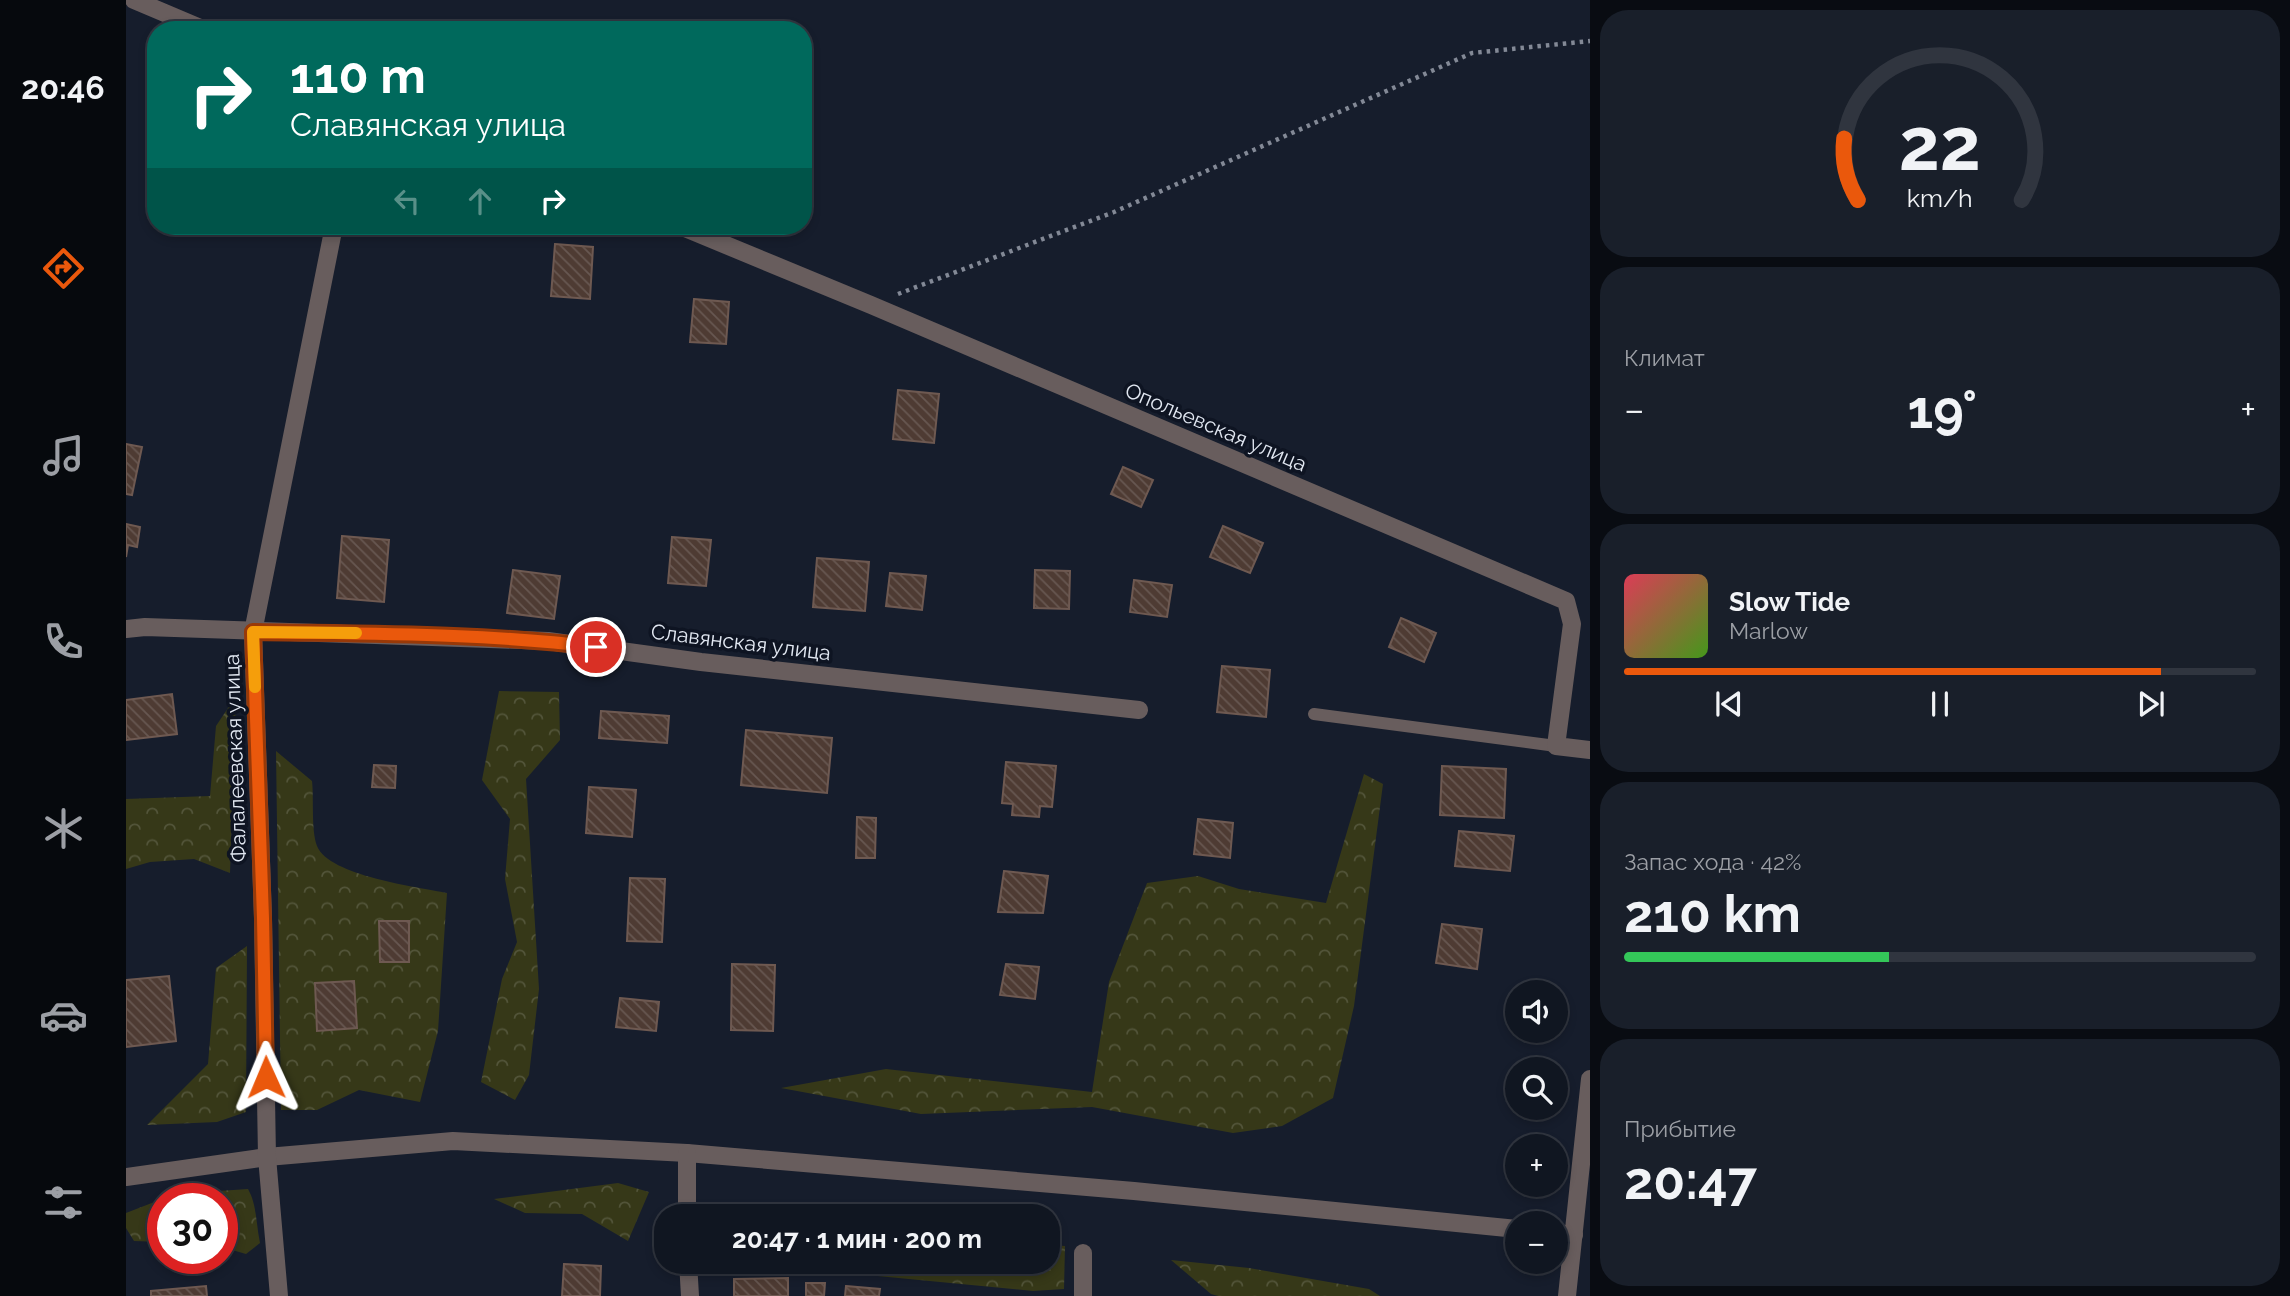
<!DOCTYPE html>
<html lang="ru">
<head>
<meta charset="utf-8">
<style>
	body { margin:0; font-family:Raleway,sans-serif; background:#191f2a; color:#f1f3f6; height:100vh; display:flex; flex-direction:column; font-size:26px; white-space:nowrap }
	* { box-sizing:border-box; margin:0 }
	p { font-size:23px; color:#9c9fa5 }
	.icon { flex:none; width:38px; height:38px; fill:none; stroke:currentColor; stroke-width:2; stroke-linecap:round; stroke-linejoin:round }
	.map { position:relative; flex:1; overflow:hidden }
	.details { display:flex; flex-direction:column; gap:10px; padding:10px; background:#090c12; width:700px }
	.details>* { flex:none }
	.hud { position:absolute; left:21px; top:21px; width:665px; height:214px; border-radius:28px; box-shadow:0 4px 10px #0003,0 0 0 2px #30353f; background:#00695c; color:#fff; overflow:hidden }
	.fabs { position:absolute; left:1379px; top:980px; display:grid; gap:14px }
	.fabs a { display:grid; place-items:center; width:63px; height:63px; border-radius:50%; background:#101621; box-shadow:0 4px 10px #0003,0 0 0 2px #30353f; font-size:35px }
	.speed { position:absolute; left:21px; top:1183px; display:flex; gap:14px; font-size:35px; font-weight:700; text-align:center }
	.speed>* { display:grid; place-content:center; width:91px; height:91px; border-radius:50%; background:#101621; box-shadow:0 4px 10px #0003,0 0 0 2px #30353f; line-height:1 }
	.speed .limit { border:10px solid #d22; background:#fff; color:#111 }
	.pin { position:absolute; display:grid; place-items:center; width:60px; height:60px; color:#fff; margin:-30px; border:4px solid #fff; border-radius:50%; box-shadow:0 2px 7px #0007 }
	.me { position:absolute; width:77px; margin:-38px; rotate:359deg; stroke-linejoin:round; filter:drop-shadow(0 0 5px #0008) }
	.turn { display:flex; align-items:center; gap:24px; height:147px; padding:0 28px; font-size:32px }
	.turn .icon { width:91px; height:91px; stroke-width:2.5 }
	.turn b { display:block; font-size:49px; line-height:60px }
	.lanes { display:flex; align-items:center; height:66px; padding:0 28px; background:#0003; justify-content:center; gap:35px; direction:ltr }
	.lanes .off { opacity:.35 }
	.big { font-size:52px; font-weight:700; line-height:1.1 }
	.details .widget { flex:1; display:flex; flex-direction:column; justify-content:center; gap:10px; min-width:0; padding:0 24px; border-radius:28px; background:#191f2a }
	.details .dial { align-items:center; gap:0 }
	.dial svg { height:182px; overflow:visible; fill:none; stroke:#30353f; stroke-width:7; stroke-linecap:round; text-anchor:middle }
	.dial text { fill:#f1f3f6; stroke:none }
	.song { display:flex; align-items:center; gap:21px }
	.cover { width:84px; height:84px; border-radius:10px; background:linear-gradient(135deg,hsl(350 70% 55%),hsl(100 70% 35%)) }
	.played { height:7px; border-radius:4px; background:linear-gradient(90deg,#ea580c 85%,#30353f 85%) }
	.keys { display:flex; justify-content:space-around; direction:ltr }
	.heat { display:flex; justify-content:space-between; align-items:center; font-size:38px; direction:ltr }
	.charge { height:10px; border-radius:5px; background:linear-gradient(90deg,#34c759 42%,#30353f 0) }
	.trip { position:absolute; left:528px; top:1204px; width:406px; height:70px; border-radius:28px; background:#101621; box-shadow:0 4px 10px #0003,0 0 0 2px #30353f; font-weight:700; line-height:70px; text-align:center }
	main { display:flex; flex:1; min-height:0 }
	.tabs { display:flex; flex-direction:column; width:126px; justify-content:space-around; align-items:center; background:#06090d; color:#9c9fa5 }
	.tabs .icon { width:49px; height:49px }
	.tabs .selected { color:#ea580c }
	.tabs b { font-size:32px; color:#f1f3f6 }
	.map>svg:first-child { display:block }
	.forest { fill:url(#forest-crowns) }
	.building { fill:url(#building-back-hatch); stroke:#6e5951; stroke-width:2 }
	.lines { fill:none; stroke-linecap:round; stroke-linejoin:round }
	.path { stroke:#838996; stroke-width:4.5; stroke-dasharray:3.5 5; stroke-linecap:butt }
	.service { stroke:#685d5d; stroke-width:12 }
	.minor { stroke:#685d5d; stroke-width:18 }
	.route-casing { stroke:#983908; stroke-width:18 }
	.route { stroke:#ea580c; stroke-width:12 }
	.slow { stroke:#f59e0b; stroke-width:12 }
	.labels { text-anchor:middle; dominant-baseline:central; stroke-width:7; stroke-linejoin:round; paint-order:stroke }
	.street-label { font-size:21px; fill:#e2e8f2; stroke:#0e1422 }
</style>
</head>
<body>
<main>
<nav class="tabs">
<b>20:46</b>
<svg class="icon selected" aria-label="directions" viewBox="0 0 24 24"><path d="M12 3l9 9-9 9-9-9zM9 14v-3h6M13 9l2 2-2 2"/></svg>
<svg class="icon" aria-label="music" viewBox="0 0 24 24"><path d="M9 18V5l10-2v13"/><circle cx="6" cy="18" r="3"/><circle cx="16" cy="16" r="3"/></svg>
<svg class="icon" aria-label="phone" viewBox="0 0 24 24"><path d="M5 4h4l2 5-3 2q2 4 5 5l2-3 5 2v4C11 20 4 13 5 4z"/></svg>
<svg class="icon" aria-label="climate" viewBox="0 0 24 24"><path d="M12 3v18M4 7l16 10M4 17L20 7"/></svg>
<svg class="icon" aria-label="car" viewBox="0 0 24 24"><path d="M5 17H2v-5l4-1 3-4h7l3 4 3 1v5h-3M9 17h6M6 11h13"/><circle cx="7" cy="17" r="2"/><circle cx="17" cy="17" r="2"/></svg>
<svg class="icon" aria-label="filters" viewBox="0 0 24 24"><path d="M4 7h16M4 17h16"/><circle cx="9" cy="7" r="2"/><circle cx="15" cy="17" r="2"/></svg>
</nav>
<div class="map">
<svg width="1464" height="1296" viewBox="0 0 1464 1296">
	<defs>
		<pattern id="forest-crowns" width="20" height="18" patternUnits="userSpaceOnUse" patternTransform="scale(1.75)"><rect width="20" height="18" fill="#363818"/><path d="M2 6a3 3 0 1 1 6 0M12 15a3 3 0 1 1 6 0" fill="none" stroke="#53553a"/></pattern>
		<pattern id="building-back-hatch" width="6" height="6" patternUnits="userSpaceOnUse" patternTransform="scale(1.75)"><rect width="6" height="6" fill="#4e3b33"/><path d="M-1 5l2 2M0 0l6 6M5-1l2 2" fill="none" stroke="#675751"/></pattern>
	</defs>
	<rect width="100%" height="100%" fill="#161d2c"/>
	<!-- forest -->
	<g class="forest">
		<polygon points="373,691 433,692 434,740 400,779 413,989 403,1075 389,1100 355,1082 376,979 391,942 379,879 384,819 356,780"/>
		<polygon points="110,696 104,873 68,859 24,862 0,869 0,799 84,796 90,726"/>
		<path d="M150,751L186,781C188,799 185,830 191,846C203,876 292,887 321,893L312,1031L294,1102L233,1090L191,1110H155Z"/>
		<polygon points="1238,774 1257,784 1228,1006 1207,1098 1156,1126 1107,1133 966,1107 795,1114 655,1088 760,1069 966,1092 983,982 1021,883 1072,876 1113,889 1200,903"/>
		<polygon points="121,946 120,1112 91,1122 21,1125 82,1064 90,968"/>
		<polygon points="492,1183 523,1192 502,1241 456,1214 399,1213 368,1199"/>
		<path d="M122,1189C131,1205 130,1224 134,1243L120,1254L96,1247V1199H37V1242L8,1241L0,1228V1213L49,1194Z"/>
		<polygon points="603,1203 665,1216 596,1216"/>
		<polygon points="922,1245 939,1246 938,1289 907,1291 710,1272 684,1262 922,1262"/>
		<polygon points="1045,1260 1123,1268 1243,1289 1254,1296 1092,1296 1085,1294"/>
	</g>
	<!-- building -->
	<g class="building">
		<polygon points="429,244 467,247 464,299 425,296"/>
		<polygon points="568,299 603,302 600,344 564,342"/>
		<polygon points="772,390 813,394 808,443 767,439"/>
		<polygon points="0,444 16,447 6,495 0,494"/>
		<polygon points="997,467 1027,480 1015,507 985,494"/>
		<polygon points="0,524 14,527 11,547 2,545 0,557"/>
		<polygon points="1097,526 1137,543 1124,573 1084,557"/>
		<polygon points="216,536 263,540 258,602 211,598"/>
		<polygon points="546,537 585,540 580,586 542,583"/>
		<polygon points="691,558 743,562 739,611 687,607"/>
		<polygon points="387,570 434,576 428,619 381,613"/>
		<polygon points="909,570 944,571 943,609 908,608"/>
		<polygon points="764,573 800,576 796,610 760,606"/>
		<polygon points="1008,580 1046,585 1041,617 1004,612"/>
		<polygon points="1275,618 1310,633 1298,662 1263,647"/>
		<polygon points="1096,666 1144,670 1140,717 1091,712"/>
		<polygon points="46,694 51,734 0,740 0,700"/>
		<polygon points="475,711 543,716 541,743 473,738"/>
		<polygon points="620,730 706,738 701,793 615,785"/>
		<polygon points="880,762 930,766 926,807 914,806 913,817 886,815 887,804 876,803"/>
		<polygon points="248,765 270,766 269,788 246,787"/>
		<polygon points="1316,766 1380,769 1378,818 1314,815"/>
		<polygon points="463,787 510,790 506,837 460,833"/>
		<polygon points="731,817 750,818 749,858 730,858"/>
		<polygon points="1072,819 1107,823 1104,858 1068,854"/>
		<polygon points="1333,831 1388,836 1384,871 1329,866"/>
		<polygon points="878,871 922,876 917,913 872,912"/>
		<polygon points="504,878 539,879 536,942 501,941"/>
		<polygon points="253,921 283,921 283,962 254,962"/>
		<polygon points="1316,924 1356,929 1351,969 1310,963"/>
		<polygon points="606,964 649,965 647,1031 605,1030"/>
		<polygon points="880,964 913,967 909,999 874,995"/>
		<polygon points="43,976 50,1041 0,1047 0,980"/>
		<polygon points="228,981 231,1028 191,1031 189,983"/>
		<polygon points="494,998 533,1002 530,1031 490,1027"/>
		<polygon points="438,1264 475,1266 474,1296 436,1296"/>
		<polygon points="662,1278 662,1296 608,1296 608,1279"/>
		<polygon points="680,1283 699,1283 698,1296 680,1296"/>
		<polygon points="80,1286 81,1296 25,1296 25,1291"/>
		<polygon points="720,1286 754,1289 753,1296 719,1296"/>
	</g>
	<g class="lines">
		<!-- path -->
		<polyline class="path" points="772,294 988,212 1346,53 1464,41"/>
		<!-- service -->
		<polyline class="service" points="1188,714 1430,746"/>
		<!-- minor -->
		<g class="minor">
			<polyline points="8,0 79,30"/>
			<polyline points="554,226 745,305 1440,601 1446,624 1430,746 1464,750"/>
			<polyline points="0,629 19,627 422,641 575,662 1013,710"/>
			<polyline points="0,1177 141,1157 327,1141 561,1153 1008,1191 1391,1229"/>
			<polyline points="561,1216 561,1153"/>
			<polyline points="1430,1233 1448,1235"/>
			<polyline points="562,1262 564,1296"/>
			<polyline points="153,1296 141,1157 137,918 127,632 208,226"/>
			<polyline points="957,1296 957,1253"/>
			<polyline points="1441,1296 1464,1079"/>
		</g>
	</g>
	<g class="lines">
		<!-- route casing -->
		<g class="route-casing">
			<path id="route" d="M140,1077L137,918L127,632C241,634 357,633 470,647"/>
		</g>
		<!-- route -->
		<use href="#route" class="route"/>
		<!-- slow -->
		<polyline class="slow" points="129,687 127,632 230,633"/>
	</g>
	<g class="labels">
		<!-- street labels -->
		<g class="street-label">
			<text transform="translate(1090 427) rotate(23)">Опольевская улица</text>
			<text transform="translate(615 642) rotate(7)">Славянская улица</text>
			<text transform="translate(109 758) rotate(-92)">Фалалеевская улица</text>
		</g>
	</g>
</svg>
<div class="fabs">
<a><svg class="icon" aria-label="sound" viewBox="0 0 24 24"><path d="M4 9h4l5-4v14l-5-4H4zM17 9q2 3 0 6"/></svg></a>
<a><svg class="icon" aria-label="search" viewBox="0 0 24 24"><circle cx="10" cy="10" r="6"/><path d="M15 15l6 6"/></svg></a>
<a>+</a>
<a>−</a>
</div>
<div class="speed"><div class="limit">30</div></div>
<div class="pin" style="left:470px;top:647px;background:#d93025"><svg class="icon" aria-label="arrive" viewBox="0 0 24 24"><path d="M6 21V4h12l-3 4 3 4H6"/></svg></div>
<svg class="me" style="left:140px;top:1077px" viewBox="-20 -20 40 40"><path d="M0-17L14 15 0 8-14 15z" fill="#ea580c" stroke="#fff" stroke-width="4"/></svg>
<div class="trip">20:47 · 1 мин · 200 m</div>
<div class="hud">
<div class="turn"><svg class="icon" aria-label="right" viewBox="0 0 24 24"><path d="M7 20v-9h11M14 6l5 5-5 5"/></svg><div><b>110 m</b>Славянская улица</div></div>
<div class="lanes"><svg class="icon off" aria-label="left" viewBox="0 0 24 24"><path d="M17 20v-9H6M10 6l-5 5 5 5"/></svg><svg class="icon off" aria-label="ahead" viewBox="0 0 24 24"><path d="M12 20V5M6 11l6-6 6 6"/></svg><svg class="icon" aria-label="right" viewBox="0 0 24 24"><path d="M7 20v-9h11M14 6l5 5-5 5"/></svg></div>
</div>
</div>
<section class="details">
<div class="widget dial"><svg viewBox="0 0 100 80">
<path d="M14 69A42 42 0 1 1 86 69"/>
<path d="M14 69A42 42 0 0 1 8 42" stroke="#ea580c"/>
<text x="50" y="56" font-size="32" font-weight="700">22</text>
<text x="50" y="72" font-size="11">km/h</text>
</svg></div>
<div class="widget"><p>Климат</p>
<div class="heat"><a>−</a><b class="big">19°</b><a>+</a></div>
</div>
<div class="widget">
<div class="song"><i class="cover"></i><div><b>Slow Tide</b><p>Marlow</p></div></div>
<div class="played"></div>
<div class="keys"><svg class="icon" aria-label="previous" viewBox="0 0 24 24"><path d="M18 5L8 12l10 7zM5 5v14"/></svg><svg class="icon" aria-label="pause" viewBox="0 0 24 24"><path d="M8 5v14M16 5v14"/></svg><svg class="icon" aria-label="next" viewBox="0 0 24 24"><path d="M6 5l10 7-10 7zM19 5v14"/></svg></div>
</div>
<div class="widget"><p>Запас хода · 42%</p><b class="big">210 km</b><div class="charge"></div></div>
<div class="widget"><p>Прибытие</p><b class="big">20:47</b></div>
</section>
</main>
</body>
</html>
